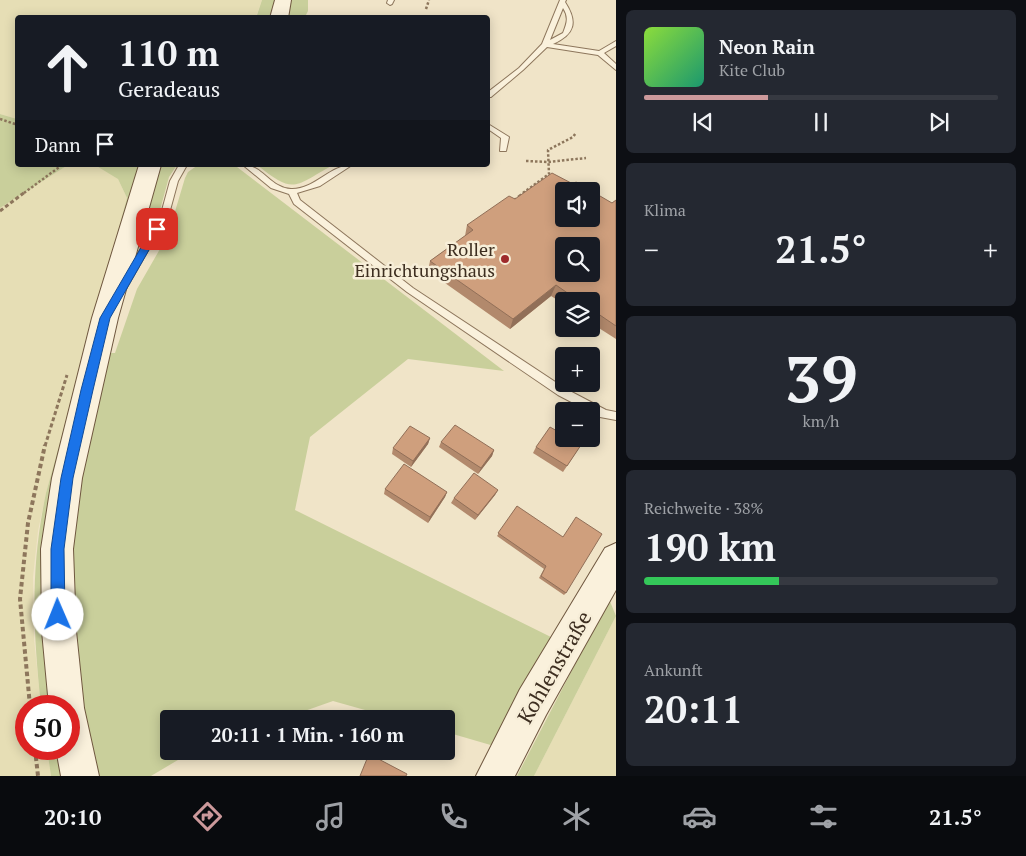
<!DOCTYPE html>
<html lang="de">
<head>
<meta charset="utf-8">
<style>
	body { margin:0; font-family:"PT Serif",serif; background:#242831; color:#f1f3f6; height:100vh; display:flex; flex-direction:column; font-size:19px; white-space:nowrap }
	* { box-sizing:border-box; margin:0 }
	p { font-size:16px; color:#9ea1a6 }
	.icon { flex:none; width:28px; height:28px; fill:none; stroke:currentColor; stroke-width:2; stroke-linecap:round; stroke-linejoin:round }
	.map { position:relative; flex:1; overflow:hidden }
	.details { display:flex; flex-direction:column; gap:10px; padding:10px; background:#0d0f14; width:410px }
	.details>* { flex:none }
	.top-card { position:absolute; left:15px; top:15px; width:475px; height:152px; border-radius:5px; box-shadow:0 2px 12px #0003; background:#171b24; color:#f1f3f6; overflow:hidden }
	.buttons { position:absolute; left:555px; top:182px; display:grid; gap:10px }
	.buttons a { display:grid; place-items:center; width:45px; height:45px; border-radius:5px; background:#171b24; box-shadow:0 2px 12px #0003; font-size:25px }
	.speed { position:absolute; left:15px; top:695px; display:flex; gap:10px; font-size:25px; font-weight:700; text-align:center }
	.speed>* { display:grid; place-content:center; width:65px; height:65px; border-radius:50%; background:#171b24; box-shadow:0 2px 12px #0003; line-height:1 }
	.speed .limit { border:8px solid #d22; background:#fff; color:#111 }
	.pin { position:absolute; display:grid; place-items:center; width:42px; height:42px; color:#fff; margin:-21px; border-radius:10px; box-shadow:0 2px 8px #0006 }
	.me { position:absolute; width:55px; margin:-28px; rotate:359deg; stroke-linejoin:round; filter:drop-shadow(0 0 4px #0008) }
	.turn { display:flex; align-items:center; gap:18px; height:105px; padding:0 20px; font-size:22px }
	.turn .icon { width:65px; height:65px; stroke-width:2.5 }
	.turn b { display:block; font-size:35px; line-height:42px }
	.then { display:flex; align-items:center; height:48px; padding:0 20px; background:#0003; gap:10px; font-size:19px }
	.big { font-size:38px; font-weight:700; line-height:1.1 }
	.details .tile { flex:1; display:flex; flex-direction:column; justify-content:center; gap:8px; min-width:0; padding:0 18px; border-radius:8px; background:#242831 }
	.details .dial { align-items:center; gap:0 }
	.dial b { font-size:65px; line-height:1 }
	.song { display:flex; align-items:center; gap:15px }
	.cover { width:60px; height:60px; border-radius:8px; background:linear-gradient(135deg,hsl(90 70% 55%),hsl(160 70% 35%)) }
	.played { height:5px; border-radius:2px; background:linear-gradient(90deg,#cc999b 35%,#363941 35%) }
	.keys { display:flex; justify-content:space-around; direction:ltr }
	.heat { display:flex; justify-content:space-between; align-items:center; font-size:28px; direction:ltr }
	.charge { height:8px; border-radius:4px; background:linear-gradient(90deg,#34c759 38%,#363941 0) }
	.trip { position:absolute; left:160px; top:710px; width:295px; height:50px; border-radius:5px; background:#171b24; box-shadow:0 2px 12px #0003; font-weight:700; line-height:50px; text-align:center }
	.dock { display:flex; height:80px; justify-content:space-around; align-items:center; background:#090b0e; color:#9ea1a6 }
	.dock .icon { width:35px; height:35px }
	.dock .active { color:#cc999b }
	.dock b { font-size:22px; color:#f1f3f6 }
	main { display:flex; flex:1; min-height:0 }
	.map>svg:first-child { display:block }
	.farmland { fill:#e6deb5 }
	.green { fill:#c9cf9b }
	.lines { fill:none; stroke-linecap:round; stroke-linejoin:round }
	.lane-casing { stroke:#8d765c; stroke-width:2 }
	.secondary-casing { stroke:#6f573f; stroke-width:2 }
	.path-far2 { stroke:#8d765c; stroke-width:2.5; stroke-dasharray:2.5 2; stroke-linecap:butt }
	.path-far1 { stroke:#8d765c; stroke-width:3; stroke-dasharray:4 2.5; stroke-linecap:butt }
	.path { stroke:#8d765c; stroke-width:4; stroke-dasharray:4.5 3; stroke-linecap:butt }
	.lane { fill:#faf1dc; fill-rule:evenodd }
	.secondary { fill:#faf1dc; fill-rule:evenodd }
	.wall { fill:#b2896c }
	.shaded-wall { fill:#916f58 }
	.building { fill:#cf9f7d; stroke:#916f58; fill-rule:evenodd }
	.route { fill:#1a73e8; stroke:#114b97 }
	.poi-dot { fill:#9e2a2b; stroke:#f7eed8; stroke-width:2 }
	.labels { text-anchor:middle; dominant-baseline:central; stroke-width:5; stroke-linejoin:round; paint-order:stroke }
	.poi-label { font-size:18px; fill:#3d2e20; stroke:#f7eed8; text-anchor:end }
	.near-street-label { font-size:21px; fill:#3d2e20; stroke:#f7eed8 }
</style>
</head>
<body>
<main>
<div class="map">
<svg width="616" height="776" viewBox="0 0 616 776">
	<rect width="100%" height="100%" fill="#f0e4c8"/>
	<!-- farmland -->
	<g class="farmland">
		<polygon points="0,0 262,0 256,17 18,18 17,119 0,114"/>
		<polygon points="68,165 95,165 110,172 118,179 127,198 46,493 38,531 33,577 34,639 41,706 26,706 26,749 47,749 51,776 0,776 0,208"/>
		<polygon points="616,616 616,776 534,776"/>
	</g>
	<!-- green -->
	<g class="green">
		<polygon points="262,0 308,0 308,11 305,17 256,18"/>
		<polygon points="0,114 17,119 18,165 68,165 0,208"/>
		<path d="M95,165H177L169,177L160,210L145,243L138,246L56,491L55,706H41C33,630 30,569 46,493L127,198L118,179Z"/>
		<path d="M198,165H233L237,167L504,371L408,359L310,437L295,510L555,639L494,746L446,732V719H397L333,701L282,719H169V751H193L151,776H94C85,710 70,643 71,577C71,500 92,427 110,353H115L137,289L168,235L185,178L188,172Z"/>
		<path d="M257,165H333C293,187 295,195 257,165Z"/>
		<polygon points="609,599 616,616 534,776 517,776"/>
		<polygon points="47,749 61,749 66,776 51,776"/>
	</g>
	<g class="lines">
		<!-- lane casing -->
		<g class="lane-casing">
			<g id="lane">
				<polygon points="388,0 394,0 392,4 390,5 387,3"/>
				<path d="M560,0H566L565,2C578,22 575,34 553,44L599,51L616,41V46L604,53L616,64V70L598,55L547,47L523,70L491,97H488V92L519,68L542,44ZM563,8C569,17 567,23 563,33L550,40Z"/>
				<polygon points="488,124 509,137 506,151 500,151 501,138 488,129"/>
				<polygon points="179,165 187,165 178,181 169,214 126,289 120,289 118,287 161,214 170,181"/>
				<path d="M243,165C263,165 270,188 291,189C314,190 330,165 352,165L320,186L297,193L300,200L413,288L566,389L606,410L616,412V420L600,417L558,395L407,292L294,204L289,194L271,188Z"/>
			</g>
		</g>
		<!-- secondary casing -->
		<g class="secondary-casing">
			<g id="secondary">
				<polygon points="275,0 291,0 288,18 270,18"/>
				<polygon points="139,165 161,165 118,318 82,478 73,549 76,631 84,708 99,776 61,776 56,749 69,749 69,706 49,706 42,631 41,549 52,478 92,318"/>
				<polygon points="616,543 616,590 546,715 515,776 476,776 520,689 605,548"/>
			</g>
		</g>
		<!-- path-far2 -->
		<g class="path-far2">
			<polyline points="426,9 429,0"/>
			<polyline points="0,119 18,125"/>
			<polyline points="526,161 548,162 586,158"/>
			<polyline points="24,193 62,165"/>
			<polyline points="523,193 549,174 548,150 573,137 576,133"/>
		</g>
		<!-- path-far1 -->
		<g class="path-far1">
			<polyline points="513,201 525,192"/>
			<polyline points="0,211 25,192"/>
			<polyline points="45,446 67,375"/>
		</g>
		<!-- path -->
		<g class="path">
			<polyline points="30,706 20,599 28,523 45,445"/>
			<polyline points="35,749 38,776"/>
		</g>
		<!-- lane -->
		<use href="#lane" class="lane"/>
		<!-- secondary -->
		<use href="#secondary" class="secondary"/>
	</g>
	<!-- wall -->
	<g class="wall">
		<polygon points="573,184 612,203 616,200 616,339 591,323 591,301 564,301 564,304 551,296 510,329 428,271 430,261 465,236 467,225 515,199"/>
		<polygon points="430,438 428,444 411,467 392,454 393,448"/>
		<polygon points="441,442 494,450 492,456 478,474 439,447"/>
		<polygon points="581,445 563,472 533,453 536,447"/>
		<polygon points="385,489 447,492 445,497 428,523 384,494"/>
		<polygon points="498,490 495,495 475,520 451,503 454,498"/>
		<polygon points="517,506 566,593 564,595 539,578 544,569 497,536"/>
	</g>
	<!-- shaded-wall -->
	<g class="shaded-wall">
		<polygon points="556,285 551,296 510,329 513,319"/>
		<polygon points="430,438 428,444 411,467 413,461"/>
		<polygon points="494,450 492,456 478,474 481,468"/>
		<polygon points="498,490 495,495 475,520 478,515"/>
		<polygon points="447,492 445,497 428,523 430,517"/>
	</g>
	<!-- building -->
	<g class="building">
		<path d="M552,173L573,184L576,182L612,203L616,200V326L591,309V301H579L556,285L513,319L430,261L473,230L467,225L509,196L515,199ZM564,191H591V219H564ZM564,246H591V274H564Z"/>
		<polygon points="455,425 494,450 481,468 441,442"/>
		<polygon points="410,426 430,438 413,461 393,448"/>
		<polygon points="550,427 564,435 564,439 570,439 581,445 567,466 536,447"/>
		<polygon points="404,464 447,492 430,517 385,489"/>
		<polygon points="474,473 498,490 478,515 454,498"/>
		<polygon points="517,506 563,537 576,517 602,534 566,593 541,576 546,566 498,533"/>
		<polygon points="369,754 407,774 406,776 360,776"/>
	</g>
	<!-- route -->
	<polygon class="route" points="157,226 161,229 110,318 93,390 73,478 64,549 65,615 63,620 58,622 53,620 51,615 51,549 61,478 81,390 100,318 153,227"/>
	<!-- markers -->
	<circle class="poi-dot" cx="505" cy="259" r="5"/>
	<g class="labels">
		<!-- poi labels -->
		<g class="poi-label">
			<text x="495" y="249">Roller<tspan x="495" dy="21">Einrichtungshaus</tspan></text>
		</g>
		<!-- near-street labels -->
		<g class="near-street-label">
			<text transform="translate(554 667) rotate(-60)">Kohlenstraße</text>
		</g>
	</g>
</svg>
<div class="buttons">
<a><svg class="icon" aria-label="sound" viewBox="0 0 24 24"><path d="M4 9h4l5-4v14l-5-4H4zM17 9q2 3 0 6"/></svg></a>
<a><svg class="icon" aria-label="search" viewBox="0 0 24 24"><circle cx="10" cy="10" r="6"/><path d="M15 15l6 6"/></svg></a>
<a><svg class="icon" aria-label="layers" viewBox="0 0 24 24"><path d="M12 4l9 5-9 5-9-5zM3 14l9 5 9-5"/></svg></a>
<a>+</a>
<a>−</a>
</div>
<div class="speed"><div class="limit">50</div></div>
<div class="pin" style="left:157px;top:229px;background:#d93025"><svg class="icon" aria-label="arrive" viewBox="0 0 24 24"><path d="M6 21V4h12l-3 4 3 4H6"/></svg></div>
<svg class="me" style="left:58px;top:615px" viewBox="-20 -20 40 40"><circle r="19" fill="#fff"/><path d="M0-13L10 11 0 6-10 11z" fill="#1a73e8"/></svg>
<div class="trip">20:11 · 1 Min. · 160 m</div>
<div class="top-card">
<div class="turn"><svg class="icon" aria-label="ahead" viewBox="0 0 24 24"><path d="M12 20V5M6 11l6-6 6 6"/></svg><div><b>110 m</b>Geradeaus</div></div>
<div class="then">Dann<svg class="icon" aria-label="arrive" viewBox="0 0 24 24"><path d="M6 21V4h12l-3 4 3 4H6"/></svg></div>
</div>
</div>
<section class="details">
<div class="tile">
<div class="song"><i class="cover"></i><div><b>Neon Rain</b><p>Kite Club</p></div></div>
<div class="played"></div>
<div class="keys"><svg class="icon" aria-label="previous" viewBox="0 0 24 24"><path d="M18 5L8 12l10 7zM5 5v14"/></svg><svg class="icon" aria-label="pause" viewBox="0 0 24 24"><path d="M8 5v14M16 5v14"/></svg><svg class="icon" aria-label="next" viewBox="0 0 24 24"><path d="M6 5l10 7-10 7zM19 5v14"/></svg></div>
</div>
<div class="tile"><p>Klima</p>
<div class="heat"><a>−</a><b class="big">21.5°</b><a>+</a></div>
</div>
<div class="tile dial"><b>39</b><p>km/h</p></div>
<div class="tile"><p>Reichweite · 38%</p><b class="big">190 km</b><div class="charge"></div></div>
<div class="tile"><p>Ankunft</p><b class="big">20:11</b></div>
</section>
</main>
<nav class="dock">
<b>20:10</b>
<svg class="icon active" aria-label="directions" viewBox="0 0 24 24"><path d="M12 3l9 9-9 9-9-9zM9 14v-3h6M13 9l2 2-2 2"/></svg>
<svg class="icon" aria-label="music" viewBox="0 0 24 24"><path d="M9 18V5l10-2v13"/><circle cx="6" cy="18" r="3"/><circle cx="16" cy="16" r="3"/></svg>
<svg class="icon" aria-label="phone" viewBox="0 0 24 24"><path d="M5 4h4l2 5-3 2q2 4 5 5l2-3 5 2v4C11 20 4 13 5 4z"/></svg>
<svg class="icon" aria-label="climate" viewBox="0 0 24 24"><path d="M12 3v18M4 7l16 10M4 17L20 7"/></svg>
<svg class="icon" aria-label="car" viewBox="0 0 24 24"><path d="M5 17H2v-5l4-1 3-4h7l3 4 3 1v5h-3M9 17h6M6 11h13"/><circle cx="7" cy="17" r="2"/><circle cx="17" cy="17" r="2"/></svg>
<svg class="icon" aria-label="filters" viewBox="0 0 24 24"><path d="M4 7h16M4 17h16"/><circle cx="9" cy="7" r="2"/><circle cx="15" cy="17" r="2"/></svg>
<b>21.5°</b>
</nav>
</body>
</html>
